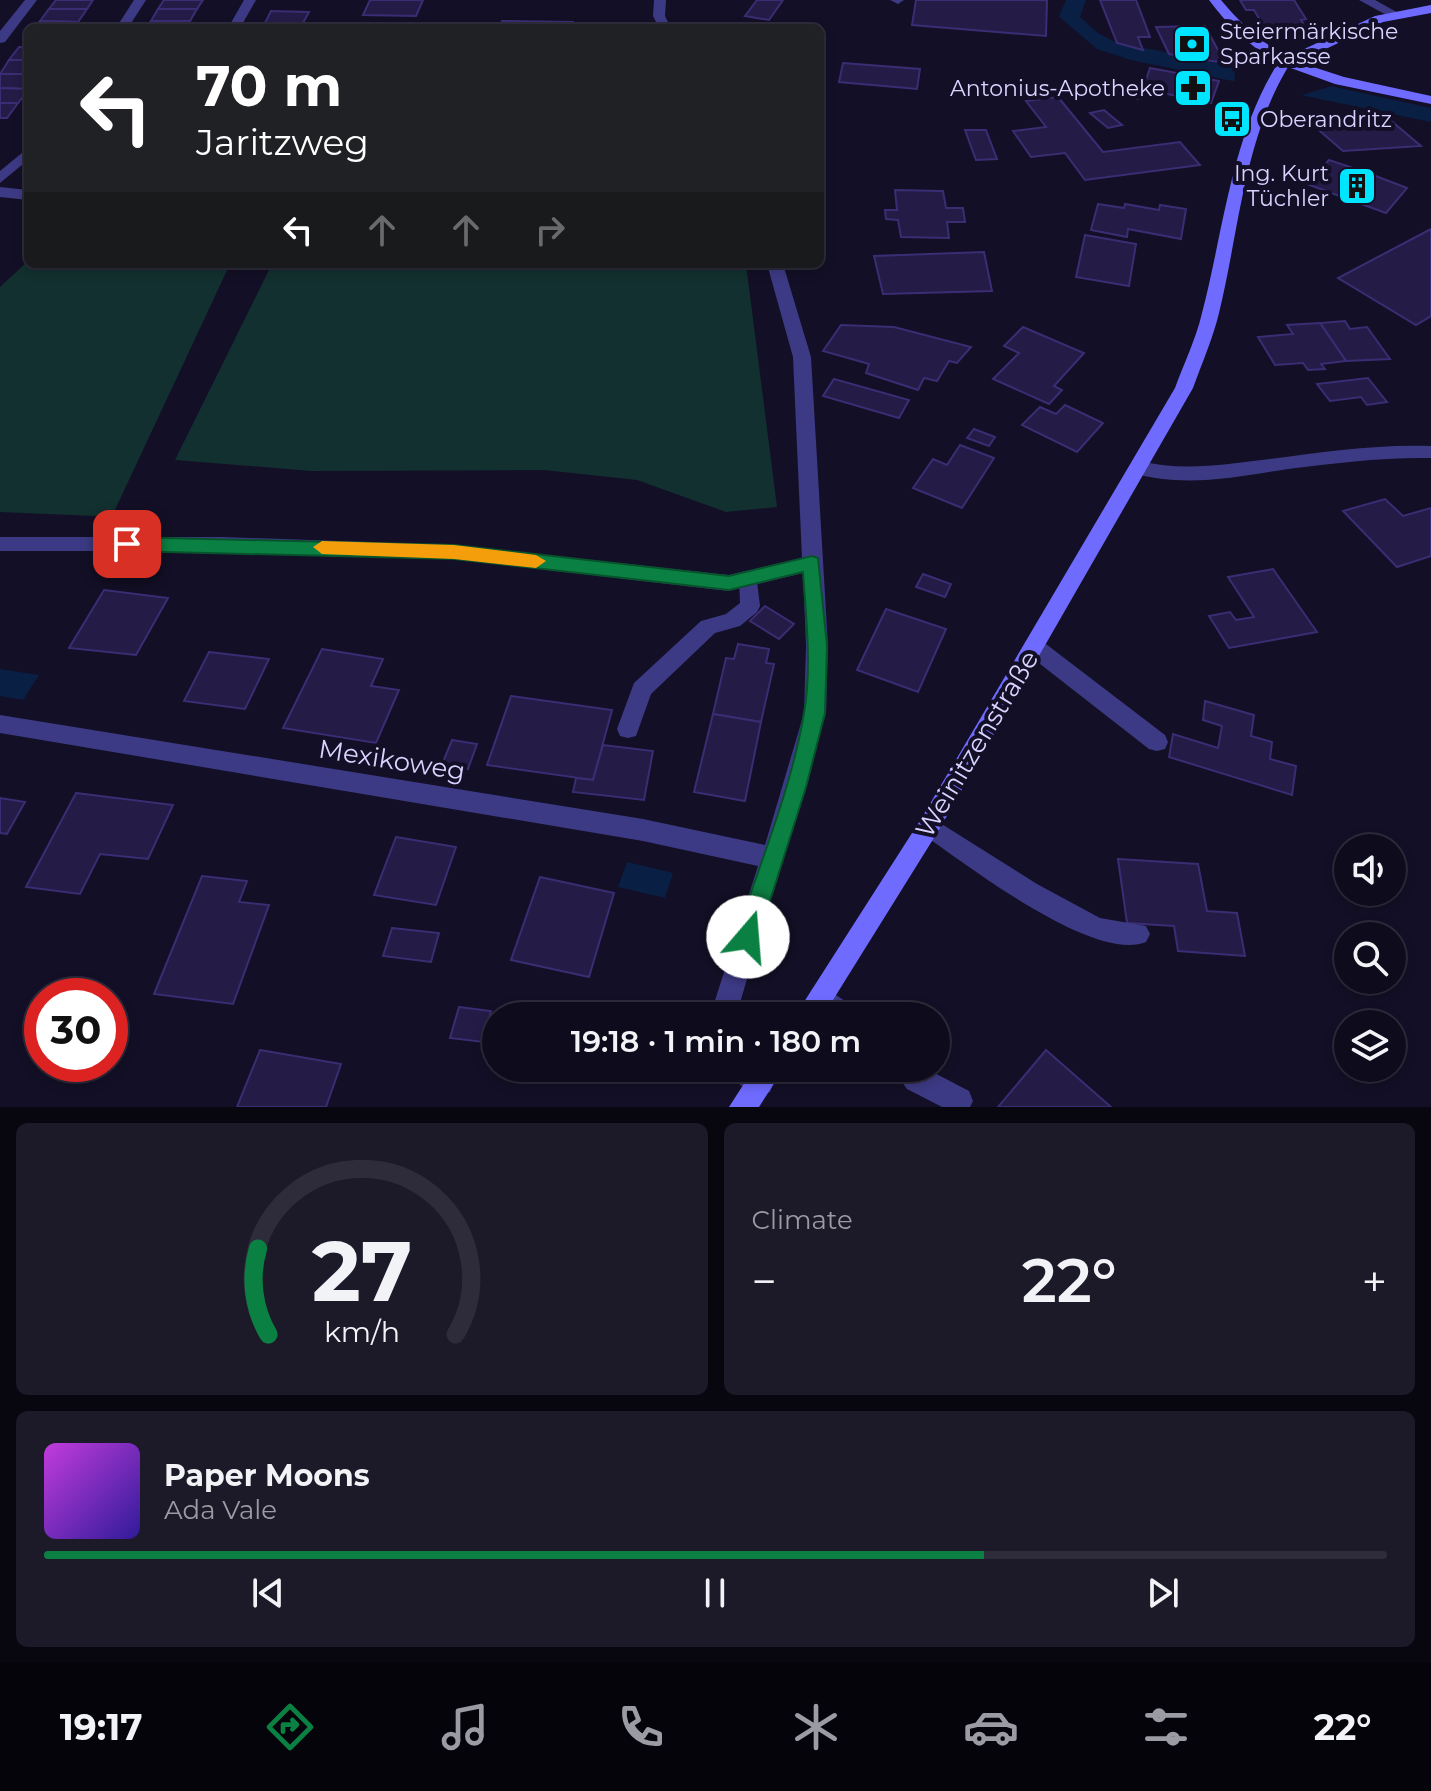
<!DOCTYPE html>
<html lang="en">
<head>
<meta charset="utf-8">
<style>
	body { margin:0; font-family:Montserrat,sans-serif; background:#1c1929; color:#f1f3f6; height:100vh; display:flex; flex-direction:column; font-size:30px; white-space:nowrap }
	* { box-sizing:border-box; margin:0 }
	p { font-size:26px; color:#9b9ba3 }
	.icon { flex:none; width:44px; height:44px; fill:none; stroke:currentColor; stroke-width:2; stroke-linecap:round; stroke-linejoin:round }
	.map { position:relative; height:1107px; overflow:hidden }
	.sheet { display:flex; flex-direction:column; gap:16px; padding:16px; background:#08060f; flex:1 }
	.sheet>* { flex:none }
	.hud { position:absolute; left:24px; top:24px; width:800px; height:244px; border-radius:12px; box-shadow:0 4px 12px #0003,0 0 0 2px #2e2b3b; background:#202124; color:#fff; overflow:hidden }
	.buttons { position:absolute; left:1334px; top:834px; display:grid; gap:16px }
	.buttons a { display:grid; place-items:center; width:72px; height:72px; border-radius:50%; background:#0e0b1c; box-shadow:0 4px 12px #0003,0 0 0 2px #2e2b3b; font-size:40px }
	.speed { position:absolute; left:24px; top:978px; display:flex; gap:16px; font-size:40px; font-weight:700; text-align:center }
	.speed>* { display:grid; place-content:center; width:104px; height:104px; border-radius:50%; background:#0e0b1c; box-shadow:0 4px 12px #0003,0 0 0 2px #2e2b3b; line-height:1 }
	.speed .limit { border:12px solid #d22; background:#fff; color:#111 }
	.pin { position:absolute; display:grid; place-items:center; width:68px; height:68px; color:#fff; margin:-34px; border-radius:16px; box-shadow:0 4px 12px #0006 }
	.me { position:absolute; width:88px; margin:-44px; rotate:18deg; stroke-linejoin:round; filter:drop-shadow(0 0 6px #0008) }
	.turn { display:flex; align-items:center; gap:28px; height:168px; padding:0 40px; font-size:36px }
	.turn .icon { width:104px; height:104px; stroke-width:2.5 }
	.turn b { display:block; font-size:56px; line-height:68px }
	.lanes { display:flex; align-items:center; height:76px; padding:0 40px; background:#0003; justify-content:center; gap:40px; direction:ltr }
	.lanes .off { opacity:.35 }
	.big { font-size:60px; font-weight:600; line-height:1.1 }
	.sheet .widget { flex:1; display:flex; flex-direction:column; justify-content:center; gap:12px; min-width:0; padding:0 28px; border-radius:12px; background:#1c1929 }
	.sheet .dial { align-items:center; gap:0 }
	.dial svg { height:208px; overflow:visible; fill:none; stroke:#2e2b3b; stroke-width:7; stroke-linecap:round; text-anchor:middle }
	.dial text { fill:#f1f3f6; stroke:none }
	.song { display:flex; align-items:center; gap:24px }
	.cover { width:96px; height:96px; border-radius:12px; background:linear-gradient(135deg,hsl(290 70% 55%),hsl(250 70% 35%)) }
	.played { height:8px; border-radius:4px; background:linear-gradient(90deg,#0b8043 70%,#2e2b3b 70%) }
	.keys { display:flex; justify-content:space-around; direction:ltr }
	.heat { display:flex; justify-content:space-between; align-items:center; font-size:44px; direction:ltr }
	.sheet .tiles { flex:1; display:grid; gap:16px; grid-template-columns:1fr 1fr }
	.widget:last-child { grid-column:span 2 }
	.trip { position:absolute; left:482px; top:1002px; width:468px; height:80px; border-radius:40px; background:#0e0b1c; box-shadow:0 4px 12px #0003,0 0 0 2px #2e2b3b; font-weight:600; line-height:80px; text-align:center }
	.dock { display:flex; height:128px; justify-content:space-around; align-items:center; background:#06040b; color:#9b9ba3 }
	.dock .icon { width:56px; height:56px }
	.dock .current { color:#0b8043 }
	.dock b { font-size:36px; color:#f1f3f6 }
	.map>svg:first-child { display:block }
	.green { fill:#12302f }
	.water { fill:#0a1f44 }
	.pier { fill:#130f26 }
	.building { fill:#241b47; stroke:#3b2d73; stroke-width:2 }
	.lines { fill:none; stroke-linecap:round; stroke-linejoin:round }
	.lane { fill:#3d3a85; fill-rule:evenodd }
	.street { fill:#3d3a85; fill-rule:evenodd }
	.secondary { fill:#6f6bff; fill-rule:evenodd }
	.route { fill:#0b8043; stroke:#07532c; stroke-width:2 }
	.slow { fill:#f59e0b }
	.labels { text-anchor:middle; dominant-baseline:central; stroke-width:8; stroke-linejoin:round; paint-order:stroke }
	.far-poi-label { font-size:22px; fill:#d9d4ff; stroke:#130f26; text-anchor:start }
	.street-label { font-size:26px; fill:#d9d4ff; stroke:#130f26 }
</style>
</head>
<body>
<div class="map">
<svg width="1431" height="1107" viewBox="0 0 1431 1107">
	<rect width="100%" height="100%" fill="#130f26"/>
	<!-- green -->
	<g class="green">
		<polygon points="28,261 28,264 230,264 114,512 95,516 0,512 0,287"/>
		<polygon points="272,264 476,264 522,268 559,264 746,264 777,507 726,512 637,480 544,470 312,471 175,460"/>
	</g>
	<!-- water -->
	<g class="water">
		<polygon points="1066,0 1086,0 1080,17 1098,33 1117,43 1225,63 1431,108 1431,122 1131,60 1097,49 1064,21 1059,16"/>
		<polygon points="0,669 39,675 23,700 0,696"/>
		<polygon points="627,862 673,873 665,898 618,887"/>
	</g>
	<!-- pier -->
	<polygon class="pier" points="1236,64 1246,65 1335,85 1296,97 1240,88 1234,85"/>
	<!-- building -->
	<g class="building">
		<polygon points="56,0 93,0 87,9 49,9"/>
		<polygon points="164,0 203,0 197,9 158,9"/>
		<polygon points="370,0 423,0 416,16 363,15"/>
		<polygon points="757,0 783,0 769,20 745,16"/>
		<polygon points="916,0 1047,0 1046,36 912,25"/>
		<polygon points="1100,0 1136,0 1150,37 1138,37 1143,50 1117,43"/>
		<polygon points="1240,0 1294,0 1306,19 1301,20 1310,35 1268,34 1254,10 1246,10"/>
		<polygon points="49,9 87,9 78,22 40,21"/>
		<polygon points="158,9 197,9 190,21 151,21"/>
		<polygon points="271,11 309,12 303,23 265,23"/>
		<polygon points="40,21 78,22 73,28 34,28"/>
		<polygon points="151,21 190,21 186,28 146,28"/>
		<polygon points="502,21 573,22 572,28 500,28"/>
		<polygon points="265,23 303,23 301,28 262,28"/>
		<polygon points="1205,26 1225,63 1169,54 1156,27"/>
		<polygon points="19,47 28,47 28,60 9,60"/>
		<polygon points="9,60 28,60 28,74 0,74"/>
		<polygon points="843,63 920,69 917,89 839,82"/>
		<polygon points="1150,68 1219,81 1211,103 1143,89"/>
		<polygon points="0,74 28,74 28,89 0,88"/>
		<polygon points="1116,84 1143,89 1138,99 1111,94"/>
		<polygon points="0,88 28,89 28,90 18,103 0,103"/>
		<polygon points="1058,97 1103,152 1180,142 1200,165 1085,180 1065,153 1031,157 1013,131 1046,127 1026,101"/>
		<polygon points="0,103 18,103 7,118 0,118"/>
		<polygon points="1104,110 1122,125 1108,128 1090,113"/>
		<polygon points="1367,119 1389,119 1421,146 1343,151 1313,125"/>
		<polygon points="965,130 986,130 997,159 976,160"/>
		<polygon points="1329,160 1368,173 1407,188 1386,213 1307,184"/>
		<polygon points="895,190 943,191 946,208 963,208 965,222 947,222 949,238 901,237 898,220 886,219 885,210 897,210"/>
		<polygon points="1098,204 1124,208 1125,204 1159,210 1160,205 1186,209 1181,239 1128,229 1127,237 1091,230"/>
		<polygon points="1431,229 1431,316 1416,325 1338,278"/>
		<polygon points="1085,235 1136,244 1129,286 1076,277"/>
		<polygon points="984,252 992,291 883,294 874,256"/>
		<polygon points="1345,321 1350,329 1367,327 1390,359 1346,361 1320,323"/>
		<polygon points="1320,323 1346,361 1321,364 1325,369 1308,370 1303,363 1275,365 1258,337 1293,334 1287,325"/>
		<polygon points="841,325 894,327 971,347 957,363 949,361 937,381 924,378 918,390 866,373 869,364 823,351"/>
		<polygon points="1023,327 1084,353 1054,386 1062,390 1049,404 993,379 1019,353 1004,346"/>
		<polygon points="1368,378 1387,402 1367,405 1361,397 1330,401 1317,384"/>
		<polygon points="834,379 909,400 899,418 823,396"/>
		<polygon points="1065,405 1103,423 1077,452 1022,425 1040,407 1056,414"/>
		<polygon points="974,429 995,437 989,446 967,438"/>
		<polygon points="960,445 994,458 962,508 913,488 933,459 947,465"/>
		<polygon points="1385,499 1403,516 1431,508 1431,556 1397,567 1343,511"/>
		<polygon points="1273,569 1317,632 1229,648 1209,616 1230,612 1236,620 1254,617 1228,577"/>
		<polygon points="923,574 951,584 945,597 916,587"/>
		<polygon points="104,590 168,598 136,655 69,648"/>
		<polygon points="765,606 794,624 779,639 750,621"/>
		<polygon points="886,609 946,629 918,692 857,670"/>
		<polygon points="738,644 769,649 766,663 774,664 761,722 713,714 726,658 734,659"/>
		<polygon points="322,649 383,659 371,686 399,690 376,743 283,728"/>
		<polygon points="209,652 269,659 245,709 184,701"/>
		<polygon points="511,696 612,710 593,780 487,765"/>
		<polygon points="1205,701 1254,715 1251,736 1272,742 1270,759 1296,766 1292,795 1169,757 1173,734 1218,748 1222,726 1203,720"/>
		<polygon points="713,714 761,722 745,801 694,792"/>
		<polygon points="452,740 477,744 468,769 442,764"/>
		<polygon points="603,745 653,751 644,800 573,792 576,778 593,780"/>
		<polygon points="76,793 173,805 148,859 100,854 80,894 26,887"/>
		<polygon points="0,798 25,802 7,834 0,833"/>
		<polygon points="396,837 456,847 436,905 374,895"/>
		<polygon points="1118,859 1198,864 1207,911 1237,913 1245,956 1178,951 1174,926 1127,923"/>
		<polygon points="202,876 247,881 239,902 269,905 233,1004 154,994"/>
		<polygon points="540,877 614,893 589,977 511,960"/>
		<polygon points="392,928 439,933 431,962 383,956"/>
		<polygon points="459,1007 491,1011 483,1042 450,1038"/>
		<polygon points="260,1050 341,1064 326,1107 237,1107"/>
		<polygon points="1046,1050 1111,1107 998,1107"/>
	</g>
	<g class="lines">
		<!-- lane -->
		<g class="lane">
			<polygon points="890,0 904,0 898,4"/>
			<polygon points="1359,0 1375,0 1402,15 1392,18"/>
			<polygon points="749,570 756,573 760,606 757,612 740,626 715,633 651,694 636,736 628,738 620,736 617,729 634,683 701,621 726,614 740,603 739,578 742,573"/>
			<polygon points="1034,639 1042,641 1165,735 1168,742 1165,749 1157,751 1149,749 1026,653 1023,647 1026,641"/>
			<path d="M929,816L1037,884L1100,918L1146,926L1150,934L1146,942C1093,963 966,864 921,833L917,826L921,819Z"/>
			<path d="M821,985L854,1007L858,1016C837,1016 817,1020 808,998L812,989Z"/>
			<polygon points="892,1068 925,1068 969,1091 973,1101 970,1107 942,1107 907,1089"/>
		</g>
		<!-- street -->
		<g class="street">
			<polygon points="25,0 37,0 5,42 0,43 0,31"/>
			<polygon points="134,0 146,0 128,28 116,28"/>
			<polygon points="244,0 256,0 240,28 228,28"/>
			<polygon points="654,0 666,0 665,16 671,28 659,28 653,16"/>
			<polygon points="28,148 28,160 0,183 0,171"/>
			<polygon points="0,187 28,190 28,200 0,197"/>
			<polygon points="767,264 783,264 811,357 828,646 826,713 736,1016 710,1016 758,866 643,841 0,733 0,715 643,819 765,845 804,713 806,646 803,573 729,591 454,559 222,551 0,551 0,537 222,537 454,545 729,575 802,558 793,357"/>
			<path d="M1431,446V458C1383,457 1336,463 1288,469C1236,477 1185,488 1133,473L1131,468L1140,461C1184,472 1226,464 1270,459C1324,452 1377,444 1431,446Z"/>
			<path d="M727,1068H764L774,1082L770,1092L760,1096C746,1090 733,1082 727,1068Z"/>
		</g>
		<!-- secondary -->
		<g class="secondary">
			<path d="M1209,0H1221C1241,24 1260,41 1287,57L1375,16L1431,5V13L1383,22L1298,62L1344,77L1431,96V104L1335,84L1288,67C1244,140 1239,231 1219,313C1213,338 1202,363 1193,388L937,833L823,1016H795L921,819L1175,388C1184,363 1196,339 1202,313C1224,229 1231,138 1278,63C1249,45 1229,27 1209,0Z"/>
			<polygon points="754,1068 784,1068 759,1107 729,1107"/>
		</g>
	</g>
	<!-- route -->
	<path class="route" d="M127,537L454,545L729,576L812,556L818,558L827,646L825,713L806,787L756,945L748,948L740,945L736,937C759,865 792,787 804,713C812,667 806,618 803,572L729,590L454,559L127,551L118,544Z"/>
	<!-- slow -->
	<polygon class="slow" points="322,541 454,545 536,555 546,561 536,568 454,559 322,554 313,547"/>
	<!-- icons -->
	<defs>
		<g id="bank-square" transform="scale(2)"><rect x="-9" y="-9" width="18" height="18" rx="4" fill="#00e5ff" stroke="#130f26"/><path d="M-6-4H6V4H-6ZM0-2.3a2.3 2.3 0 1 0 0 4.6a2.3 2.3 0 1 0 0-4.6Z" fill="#111"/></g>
		<g id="pharmacy-square" transform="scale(2)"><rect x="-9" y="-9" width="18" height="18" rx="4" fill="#00e5ff" stroke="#130f26"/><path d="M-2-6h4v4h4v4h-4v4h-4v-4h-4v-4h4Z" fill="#111"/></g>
		<g id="bus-square" transform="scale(2)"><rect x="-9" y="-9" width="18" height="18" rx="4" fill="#00e5ff" stroke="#130f26"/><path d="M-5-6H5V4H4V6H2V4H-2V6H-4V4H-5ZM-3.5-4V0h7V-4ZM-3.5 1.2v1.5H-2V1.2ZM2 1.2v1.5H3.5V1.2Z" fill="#111"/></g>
		<g id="building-square" transform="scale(2)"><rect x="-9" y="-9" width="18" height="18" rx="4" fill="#00e5ff" stroke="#130f26"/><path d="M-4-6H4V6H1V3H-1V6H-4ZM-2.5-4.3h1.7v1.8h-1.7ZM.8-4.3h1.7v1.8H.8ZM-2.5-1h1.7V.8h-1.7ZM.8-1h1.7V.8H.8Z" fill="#111"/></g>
	</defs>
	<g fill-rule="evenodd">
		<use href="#bank-square" x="1192" y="44"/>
		<use href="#pharmacy-square" x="1193" y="88"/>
		<use href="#bus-square" x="1232" y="119"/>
		<use href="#building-square" x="1357" y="186"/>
	</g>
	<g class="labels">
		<!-- far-poi labels -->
		<g class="far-poi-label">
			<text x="1220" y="31">Steiermärkische<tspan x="1220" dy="25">Sparkasse</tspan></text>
			<text x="1165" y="88" text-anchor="end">Antonius-Apotheke</text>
			<text x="1260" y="119">Oberandritz</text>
			<text x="1329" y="173" text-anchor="end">Ing. Kurt<tspan x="1329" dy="25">Tüchler</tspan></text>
		</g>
		<!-- street labels -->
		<g class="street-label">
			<text transform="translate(977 744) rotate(-59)">Weinitzenstraße</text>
			<text transform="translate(392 760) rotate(9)">Mexikoweg</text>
		</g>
	</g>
</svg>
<div class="buttons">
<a><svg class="icon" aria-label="sound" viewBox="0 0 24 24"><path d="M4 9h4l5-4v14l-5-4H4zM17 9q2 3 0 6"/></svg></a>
<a><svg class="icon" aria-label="search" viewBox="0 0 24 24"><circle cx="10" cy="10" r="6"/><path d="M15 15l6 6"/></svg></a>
<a><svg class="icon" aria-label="layers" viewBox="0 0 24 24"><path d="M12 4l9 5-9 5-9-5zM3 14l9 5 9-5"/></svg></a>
</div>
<div class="speed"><div class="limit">30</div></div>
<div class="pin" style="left:127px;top:544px;background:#d93025"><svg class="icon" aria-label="arrive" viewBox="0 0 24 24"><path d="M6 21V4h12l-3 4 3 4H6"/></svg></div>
<svg class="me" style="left:748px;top:937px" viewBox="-20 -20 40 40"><circle r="19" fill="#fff"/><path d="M0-13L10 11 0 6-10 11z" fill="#0b8043"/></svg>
<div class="trip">19:18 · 1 min · 180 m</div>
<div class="hud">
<div class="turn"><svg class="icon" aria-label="left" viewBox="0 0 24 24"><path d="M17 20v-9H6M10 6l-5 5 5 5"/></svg><div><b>70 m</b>Jaritzweg</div></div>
<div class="lanes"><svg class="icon" aria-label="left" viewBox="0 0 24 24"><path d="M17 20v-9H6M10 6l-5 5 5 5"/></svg><svg class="icon off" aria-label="ahead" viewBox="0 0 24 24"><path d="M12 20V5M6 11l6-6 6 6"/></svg><svg class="icon off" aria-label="ahead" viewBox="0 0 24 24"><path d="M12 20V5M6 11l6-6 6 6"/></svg><svg class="icon off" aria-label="right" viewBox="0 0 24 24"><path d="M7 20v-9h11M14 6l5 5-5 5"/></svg></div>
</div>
</div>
<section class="sheet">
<div class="tiles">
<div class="widget dial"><svg viewBox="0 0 100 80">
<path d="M14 69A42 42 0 1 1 86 69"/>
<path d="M14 69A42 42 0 0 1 10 36" stroke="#0b8043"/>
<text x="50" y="56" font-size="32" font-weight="700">27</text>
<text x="50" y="72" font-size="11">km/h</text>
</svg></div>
<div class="widget"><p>Climate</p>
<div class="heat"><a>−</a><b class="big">22°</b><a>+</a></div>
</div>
<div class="widget">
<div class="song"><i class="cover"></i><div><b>Paper Moons</b><p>Ada Vale</p></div></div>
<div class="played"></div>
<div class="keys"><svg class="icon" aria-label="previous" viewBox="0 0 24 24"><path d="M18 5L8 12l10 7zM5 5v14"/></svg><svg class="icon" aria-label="pause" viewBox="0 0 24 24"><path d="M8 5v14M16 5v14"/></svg><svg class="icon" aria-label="next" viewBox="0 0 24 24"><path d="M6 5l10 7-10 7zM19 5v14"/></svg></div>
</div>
</div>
</section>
<nav class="dock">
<b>19:17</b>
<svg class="icon current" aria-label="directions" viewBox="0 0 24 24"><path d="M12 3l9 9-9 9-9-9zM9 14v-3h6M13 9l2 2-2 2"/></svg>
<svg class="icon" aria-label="music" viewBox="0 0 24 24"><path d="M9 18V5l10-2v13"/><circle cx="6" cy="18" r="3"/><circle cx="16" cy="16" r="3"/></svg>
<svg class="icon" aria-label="phone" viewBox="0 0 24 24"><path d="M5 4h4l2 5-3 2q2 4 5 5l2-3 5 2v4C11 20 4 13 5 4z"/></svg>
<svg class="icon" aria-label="climate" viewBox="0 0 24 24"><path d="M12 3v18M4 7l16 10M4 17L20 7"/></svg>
<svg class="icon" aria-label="car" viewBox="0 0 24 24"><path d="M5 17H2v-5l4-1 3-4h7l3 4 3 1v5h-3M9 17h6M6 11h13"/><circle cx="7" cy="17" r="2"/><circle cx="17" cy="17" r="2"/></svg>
<svg class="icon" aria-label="filters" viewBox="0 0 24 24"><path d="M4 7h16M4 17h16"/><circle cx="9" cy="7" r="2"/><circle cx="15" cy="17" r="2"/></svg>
<b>22°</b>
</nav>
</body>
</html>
